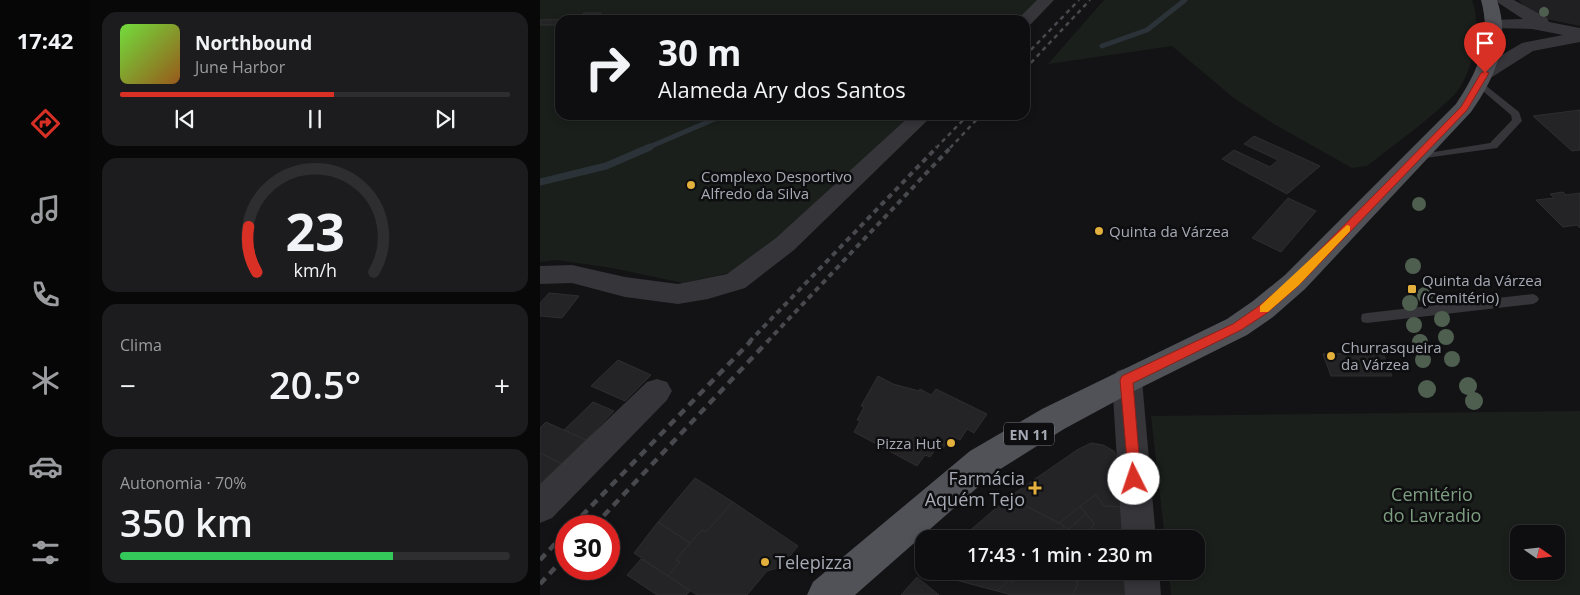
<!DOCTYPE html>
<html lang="pt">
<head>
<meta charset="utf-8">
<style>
	body { margin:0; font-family:"Open Sans",sans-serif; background:#1c1c1e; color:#f1f3f6; height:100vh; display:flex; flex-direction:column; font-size:19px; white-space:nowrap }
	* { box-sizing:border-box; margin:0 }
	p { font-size:16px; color:#9b9c9f }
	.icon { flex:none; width:28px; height:28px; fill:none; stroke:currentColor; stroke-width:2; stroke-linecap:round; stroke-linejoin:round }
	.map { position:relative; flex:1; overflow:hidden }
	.panel { display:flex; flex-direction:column; gap:12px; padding:12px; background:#080809; width:450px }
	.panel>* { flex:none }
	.top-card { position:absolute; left:15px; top:15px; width:475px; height:105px; border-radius:15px; box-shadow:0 2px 8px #0003,0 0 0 1px #2e2e30; background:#0e0e10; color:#f1f3f6; overflow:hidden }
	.needle { width:32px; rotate:104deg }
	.controls { position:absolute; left:970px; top:525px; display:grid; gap:10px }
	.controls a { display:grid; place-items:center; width:55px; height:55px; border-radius:10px; background:#0e0e10; box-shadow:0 2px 8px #0003,0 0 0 1px #2e2e30; font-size:25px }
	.speed { position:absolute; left:15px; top:515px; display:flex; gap:10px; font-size:25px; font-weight:700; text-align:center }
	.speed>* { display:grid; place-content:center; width:65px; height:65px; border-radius:50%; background:#0e0e10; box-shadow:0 2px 8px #0003,0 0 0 1px #2e2e30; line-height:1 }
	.speed .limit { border:8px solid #d22; background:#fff; color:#111 }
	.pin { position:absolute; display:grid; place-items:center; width:42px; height:42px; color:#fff; margin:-51px -21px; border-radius:50% 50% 50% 0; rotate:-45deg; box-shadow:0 0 5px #0007 }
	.pin .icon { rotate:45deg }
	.me { position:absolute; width:55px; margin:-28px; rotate:356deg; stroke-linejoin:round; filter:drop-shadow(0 0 4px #0008) }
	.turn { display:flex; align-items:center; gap:18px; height:105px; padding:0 20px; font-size:22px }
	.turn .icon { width:65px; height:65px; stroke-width:2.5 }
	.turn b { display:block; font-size:35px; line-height:42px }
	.big { font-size:38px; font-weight:600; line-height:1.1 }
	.panel .tile { flex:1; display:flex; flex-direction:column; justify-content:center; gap:8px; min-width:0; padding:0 18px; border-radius:15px; background:#1c1c1e }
	.panel .dial { align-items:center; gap:0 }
	.dial svg { height:130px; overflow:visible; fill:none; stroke:#2e2e30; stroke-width:7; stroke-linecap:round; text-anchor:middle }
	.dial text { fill:#f1f3f6; stroke:none }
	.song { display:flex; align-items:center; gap:15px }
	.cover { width:60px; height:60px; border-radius:8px; background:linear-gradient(135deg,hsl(100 70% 55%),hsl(30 70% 35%)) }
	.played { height:5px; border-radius:2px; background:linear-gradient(90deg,#d93025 55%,#2e2e30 55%) }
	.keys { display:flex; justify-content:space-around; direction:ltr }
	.heat { display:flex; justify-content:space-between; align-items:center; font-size:28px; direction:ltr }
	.charge { height:8px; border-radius:4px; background:linear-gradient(90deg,#34c759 70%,#2e2e30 0) }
	.trip { position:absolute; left:375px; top:530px; width:290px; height:50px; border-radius:15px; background:#0e0e10; box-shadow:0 2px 8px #0003,0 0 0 1px #2e2e30; font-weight:600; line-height:50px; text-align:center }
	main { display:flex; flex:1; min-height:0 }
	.menu { display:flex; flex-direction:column; width:90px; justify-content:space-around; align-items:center; background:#060606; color:#9b9c9f }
	.menu .icon { width:35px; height:35px }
	.menu .active { color:#d93025 }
	.menu b { font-size:22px; color:#f1f3f6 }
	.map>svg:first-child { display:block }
	.built { fill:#201f22 }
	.green { fill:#1a1f1b; fill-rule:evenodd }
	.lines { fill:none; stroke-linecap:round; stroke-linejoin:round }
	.stream-far1 { stroke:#2b3238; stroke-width:5 }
	.stream { stroke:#2b3238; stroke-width:7 }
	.building { fill:#242326; stroke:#2e2e31 }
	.service { fill:#35353a; fill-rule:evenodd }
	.minor { fill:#35353a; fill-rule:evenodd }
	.primary { fill:#515258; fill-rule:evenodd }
	.rail-far2 { stroke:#48494e; stroke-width:2.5; stroke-dasharray:4.5 4; stroke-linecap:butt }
	.rail-far1 { stroke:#48494e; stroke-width:4; stroke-dasharray:5.5 4.5; stroke-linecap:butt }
	.rail { stroke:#48494e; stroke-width:4.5; stroke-dasharray:8 6; stroke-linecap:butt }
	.tree { fill:#4e5f50 }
	.route { fill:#d93025; stroke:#8d1f18 }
	.slow { fill:#f59e0b }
	.poi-dot { fill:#e3af3d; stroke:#0e0e10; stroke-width:2 }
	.labels { text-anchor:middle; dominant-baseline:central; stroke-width:5; stroke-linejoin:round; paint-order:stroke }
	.shield { fill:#0e0e10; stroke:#787b83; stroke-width:1 }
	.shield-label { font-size:14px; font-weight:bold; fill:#a6aab4 }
	.poi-label { font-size:15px; fill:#a6aab4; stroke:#0e0e10; text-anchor:start }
	.near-poi-label { font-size:18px; fill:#a6aab4; stroke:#0e0e10; text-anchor:end }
	.near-park-label { font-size:18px; fill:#7e9e81; stroke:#0e0e10 }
</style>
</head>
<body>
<main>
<nav class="menu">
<b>17:42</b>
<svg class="icon active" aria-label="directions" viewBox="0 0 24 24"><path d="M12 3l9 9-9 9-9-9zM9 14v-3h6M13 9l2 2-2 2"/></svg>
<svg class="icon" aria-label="music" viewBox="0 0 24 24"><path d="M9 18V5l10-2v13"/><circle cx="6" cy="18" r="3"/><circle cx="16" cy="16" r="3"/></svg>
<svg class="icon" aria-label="phone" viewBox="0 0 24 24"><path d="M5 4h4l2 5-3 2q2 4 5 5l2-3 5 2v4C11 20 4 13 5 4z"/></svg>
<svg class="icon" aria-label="climate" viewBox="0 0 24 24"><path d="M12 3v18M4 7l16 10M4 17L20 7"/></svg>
<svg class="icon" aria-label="car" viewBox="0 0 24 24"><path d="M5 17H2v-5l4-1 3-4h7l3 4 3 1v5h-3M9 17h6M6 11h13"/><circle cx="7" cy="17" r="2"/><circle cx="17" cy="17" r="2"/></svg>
<svg class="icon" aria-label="filters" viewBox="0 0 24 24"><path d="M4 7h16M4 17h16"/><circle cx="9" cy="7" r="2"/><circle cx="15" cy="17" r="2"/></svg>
</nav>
<section class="panel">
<div class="tile">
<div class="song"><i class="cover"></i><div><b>Northbound</b><p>June Harbor</p></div></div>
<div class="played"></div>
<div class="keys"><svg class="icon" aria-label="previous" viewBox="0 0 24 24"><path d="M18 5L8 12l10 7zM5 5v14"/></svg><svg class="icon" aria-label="pause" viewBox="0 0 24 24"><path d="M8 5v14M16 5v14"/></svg><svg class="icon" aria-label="next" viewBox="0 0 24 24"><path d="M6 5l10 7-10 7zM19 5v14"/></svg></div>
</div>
<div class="tile dial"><svg viewBox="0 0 100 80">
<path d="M14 69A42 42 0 1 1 86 69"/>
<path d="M14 69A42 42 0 0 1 9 41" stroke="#d93025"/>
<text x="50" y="56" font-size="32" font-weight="700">23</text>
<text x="50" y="72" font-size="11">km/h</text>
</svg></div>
<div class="tile"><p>Clima</p>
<div class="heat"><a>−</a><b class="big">20.5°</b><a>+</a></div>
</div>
<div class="tile"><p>Autonomia · 70%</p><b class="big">350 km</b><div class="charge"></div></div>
</section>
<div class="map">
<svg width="1040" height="595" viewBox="0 0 1040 595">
	<rect width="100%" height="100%" fill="#131315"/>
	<!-- built -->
	<polygon class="built" points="978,0 1040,0 1040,26 1006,19 990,11"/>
	<!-- green -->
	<g class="green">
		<polygon points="0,0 498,0 477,20 20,20 20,115 376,115 227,254 188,273 143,283 72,268 16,260 0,262"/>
		<path d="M564,0H932C942,24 933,76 914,95C888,121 856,143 827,166L812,168L734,124L695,99L632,46L508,64Z"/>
		<path d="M1040,411V595H631L629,571H656V539H625L611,416ZM979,534H1016V571H979Z"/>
	</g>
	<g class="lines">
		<!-- stream-far1 -->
		<g class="stream-far1">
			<polyline points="562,46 607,30 645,0"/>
			<polyline points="107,148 184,115"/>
		</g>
		<!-- stream -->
		<polyline class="stream" points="0,182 66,166 110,147"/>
	</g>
	<!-- building -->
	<g class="building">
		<polygon points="44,13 61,13 54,20 37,20"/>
		<polygon points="38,19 20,20 20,25 0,25 0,20"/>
		<polygon points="1040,110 1040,150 1032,151 993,116"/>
		<polygon points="714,136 780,166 747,194 682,159 694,150 730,167 738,160 704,144"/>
		<polygon points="1023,192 1026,195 1040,193 1040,228 1037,225 1023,227 996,200 1014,198 1010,194"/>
		<polygon points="748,198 776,211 741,252 712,238"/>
		<polygon points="9,293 39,296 22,318 0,316 0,303"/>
		<polygon points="843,353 852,376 791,376 783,354"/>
		<polygon points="78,360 111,375 85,401 51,386"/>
		<polygon points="338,376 353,384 379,391 380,389 391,395 396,389 447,414 434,433 427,429 420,440 412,436 403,448 398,446 390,457 385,455 377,466 314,432 320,421 317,420 324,407 321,406"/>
		<polygon points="53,402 74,411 46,440 24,430"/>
		<polygon points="6,422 46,440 22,464 0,453 0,428"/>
		<polygon points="551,443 563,445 574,451 579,461 582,507 564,506 556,495 519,523 469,497 537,450"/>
		<polygon points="0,453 22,464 0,487"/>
		<polygon points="155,478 193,502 166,532 162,530 150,543 118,522"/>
		<polygon points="556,495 564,506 582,507 584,539 546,537 554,523 540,506"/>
		<polygon points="469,497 524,526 510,539 420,539"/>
		<polygon points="193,502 258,546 241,567 227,571 207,595 157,595 128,576 140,562 136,560 150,543 162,530 166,532"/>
		<polygon points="540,506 546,514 529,529 519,523"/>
		<polygon points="546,514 554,523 546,537 529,529"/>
		<polygon points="118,522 150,543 136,560 140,562 128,576 94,553"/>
		<polygon points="524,526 546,537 545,539 510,539"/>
		<polygon points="101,559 128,576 150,591 146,595 117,595 87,575"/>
		<polygon points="384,570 384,571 485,571 472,583 469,580 457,591 382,571"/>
		<polygon points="485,571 497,571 539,582 533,595 471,595 457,591 469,580 472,583"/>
		<polygon points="497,571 543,571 539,582"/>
		<polygon points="543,571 587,571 593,595 533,595"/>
		<polygon points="377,577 399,595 361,595"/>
	</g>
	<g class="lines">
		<!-- service -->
		<g class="service">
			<polygon points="940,81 979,112 982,121 980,123 957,148 871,160 871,156 875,155 950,143 972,120 971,115 937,86 937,82"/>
			<polygon points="993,294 997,296 999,299 997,302 993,304 827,323 822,322 821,318 822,314 827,313"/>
		</g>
		<!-- minor -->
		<g class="minor">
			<polygon points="497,0 514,0 491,24 485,25 485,20 477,20"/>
			<polygon points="954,0 974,0 1007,18 1009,22 1040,28 1040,42 993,51 952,77 938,77 936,73 938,69 982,43 1023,35 992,29 949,28 947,24 949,20 983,19"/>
			<polygon points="371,115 393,115 254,250 205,288 168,299 138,304 85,297 32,283 0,284 0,266 32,265 85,277 138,284 187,274 236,238"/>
			<polygon points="587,368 597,371 602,380 616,539 582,539 572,380 577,371"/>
			<polygon points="117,379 127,382 132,391 127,400 12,518 0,523 0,484 107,382"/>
			<polygon points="583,571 619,571 621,595 585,595"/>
		</g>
		<!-- primary -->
		<path class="primary" d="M941,0H957C971,41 955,78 931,112L765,289L733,317L707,335L598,389L524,429L454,473L315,595H267L273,582L430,451L502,409L687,319L713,301L745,275L916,104C938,71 952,39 941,0Z"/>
		<!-- rail-far2 -->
		<g class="rail-far2">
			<polyline points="485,56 539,0"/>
			<polyline points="485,69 550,0"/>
			<polyline points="396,148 428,115"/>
			<polyline points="410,148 441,115"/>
		</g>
		<!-- rail-far1 -->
		<g class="rail-far1">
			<polyline points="209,342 397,147"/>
			<polyline points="227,342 411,147"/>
		</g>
		<!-- rail -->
		<g class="rail">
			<polyline points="32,526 211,341"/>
			<polyline points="54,526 228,341"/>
			<polyline points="0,560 26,532"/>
			<polyline points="0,584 26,556"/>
		</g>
	</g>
	<!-- trees -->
	<g class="tree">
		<circle cx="1004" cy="12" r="5"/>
		<circle cx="879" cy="204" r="7"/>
		<circle cx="873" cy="266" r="8"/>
		<circle cx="885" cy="295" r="8"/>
		<circle cx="870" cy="303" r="8"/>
		<circle cx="902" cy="319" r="8"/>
		<circle cx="874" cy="325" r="8"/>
		<circle cx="906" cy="337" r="8"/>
		<circle cx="880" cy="342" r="8"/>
		<circle cx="912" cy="359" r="8"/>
		<circle cx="883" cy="360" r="8"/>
		<circle cx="928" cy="386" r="9"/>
		<circle cx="887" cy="389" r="9"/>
		<circle cx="934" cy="401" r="9"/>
	</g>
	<!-- route -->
	<polygon class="route" points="945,71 949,73 927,110 759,285 727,313 701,330 593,383 601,479 599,484 594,486 589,484 580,380 582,376 693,324 719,306 751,279 921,107 941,73"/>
	<!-- slow -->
	<polygon class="slow" points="807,225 810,226 810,231 759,285 728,312 720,312 720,306"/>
	<!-- markers -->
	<g class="poi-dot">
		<circle cx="151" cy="185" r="5"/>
		<circle cx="559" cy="231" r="5"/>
		<rect x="867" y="284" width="10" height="10" rx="2.5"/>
		<circle cx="791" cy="356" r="5"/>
		<circle cx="411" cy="443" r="5"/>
		<path d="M492.5 480.5h5v5h5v5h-5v5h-5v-5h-5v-5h5z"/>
		<circle cx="225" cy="562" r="5"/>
	</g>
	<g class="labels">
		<!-- shield labels -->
		<rect class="shield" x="464" y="422.5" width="50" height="23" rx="4"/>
		<g class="shield-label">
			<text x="489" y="434">EN 11</text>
		</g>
		<!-- poi labels -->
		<g class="poi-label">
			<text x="161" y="176">Complexo Desportivo<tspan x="161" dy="17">Alfredo da Silva</tspan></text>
			<text x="569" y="231">Quinta da Várzea</text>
			<text x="882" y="280">Quinta da Várzea<tspan x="882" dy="17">(Cemitério)</tspan></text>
			<text x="801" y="347">Churrasqueira<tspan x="801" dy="17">da Várzea</tspan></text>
			<text x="401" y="443" text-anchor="end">Pizza Hut</text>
		</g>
		<!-- near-poi labels -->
		<g class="near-poi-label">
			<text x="485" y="478">Farmácia<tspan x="485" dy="21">Aquém Tejo</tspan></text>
			<text x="235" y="562" text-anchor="start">Telepizza</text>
		</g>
		<!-- near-park labels -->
		<g class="near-park-label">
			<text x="892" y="494">Cemitério<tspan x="892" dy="21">do Lavradio</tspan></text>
		</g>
	</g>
</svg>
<div class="controls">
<a><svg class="needle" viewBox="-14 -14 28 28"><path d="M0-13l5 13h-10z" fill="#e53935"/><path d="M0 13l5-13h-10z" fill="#9b9c9f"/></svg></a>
</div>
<div class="speed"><div class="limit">30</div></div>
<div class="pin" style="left:945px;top:73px;background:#d93025"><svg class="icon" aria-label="arrive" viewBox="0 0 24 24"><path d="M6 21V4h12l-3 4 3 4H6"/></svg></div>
<svg class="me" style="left:594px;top:479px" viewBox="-20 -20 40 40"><circle r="19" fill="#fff"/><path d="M0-13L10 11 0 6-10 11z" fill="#d93025"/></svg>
<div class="trip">17:43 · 1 min · 230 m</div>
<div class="top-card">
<div class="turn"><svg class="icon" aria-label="right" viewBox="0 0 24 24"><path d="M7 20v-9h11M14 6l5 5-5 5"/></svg><div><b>30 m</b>Alameda Ary dos Santos</div></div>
</div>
</div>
</main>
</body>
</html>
